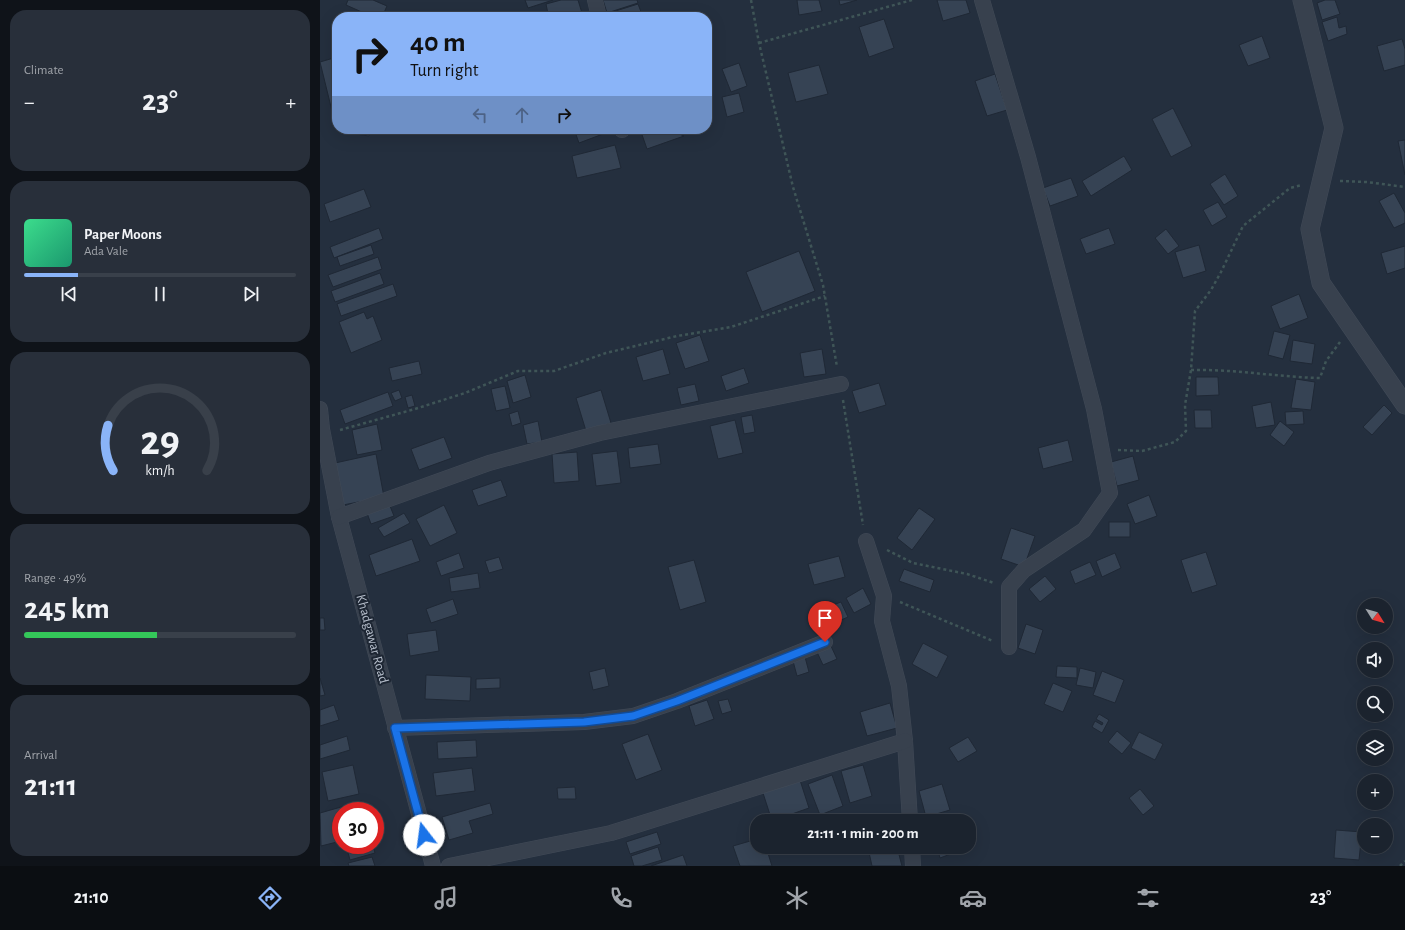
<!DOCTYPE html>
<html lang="en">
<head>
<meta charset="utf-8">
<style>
	body { margin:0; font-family:"Alegreya Sans",sans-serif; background:#282f3a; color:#f1f3f6; height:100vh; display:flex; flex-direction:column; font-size:15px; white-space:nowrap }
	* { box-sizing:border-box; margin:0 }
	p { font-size:13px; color:#a0a4aa }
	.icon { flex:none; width:22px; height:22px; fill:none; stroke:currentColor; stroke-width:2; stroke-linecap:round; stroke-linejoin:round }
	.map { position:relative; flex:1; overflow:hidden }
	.drawer { display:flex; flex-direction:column; gap:10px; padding:10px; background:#0f1319; width:320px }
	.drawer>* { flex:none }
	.guide { position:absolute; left:12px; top:12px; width:380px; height:122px; border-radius:16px; box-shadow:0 4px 16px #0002,0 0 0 1px #39404a; background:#8ab4f8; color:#111; overflow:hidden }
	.needle { width:26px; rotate:127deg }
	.tools { position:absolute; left:1037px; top:598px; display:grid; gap:8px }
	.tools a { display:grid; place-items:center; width:36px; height:36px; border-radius:50%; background:#1b232e; box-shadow:0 4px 16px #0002,0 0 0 1px #39404a; font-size:20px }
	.speed { position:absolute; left:12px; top:802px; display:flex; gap:8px; font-size:20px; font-weight:700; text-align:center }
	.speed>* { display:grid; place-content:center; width:52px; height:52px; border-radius:50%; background:#1b232e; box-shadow:0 4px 16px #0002,0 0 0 1px #39404a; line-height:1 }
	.speed .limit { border:6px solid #d22; background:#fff; color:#111 }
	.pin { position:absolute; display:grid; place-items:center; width:34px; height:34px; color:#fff; margin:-41px -17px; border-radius:50% 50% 50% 0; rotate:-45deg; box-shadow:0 0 4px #0007 }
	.pin .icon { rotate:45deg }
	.me { position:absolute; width:44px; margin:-22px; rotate:345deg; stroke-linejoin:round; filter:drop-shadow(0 0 3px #0008) }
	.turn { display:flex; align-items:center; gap:14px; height:84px; padding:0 12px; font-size:18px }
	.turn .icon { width:52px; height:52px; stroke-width:2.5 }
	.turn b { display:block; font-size:28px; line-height:34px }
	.lanes { display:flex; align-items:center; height:38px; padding:0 12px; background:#0003; justify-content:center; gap:20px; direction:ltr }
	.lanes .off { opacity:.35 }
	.big { font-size:30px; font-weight:600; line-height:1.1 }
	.drawer .card { flex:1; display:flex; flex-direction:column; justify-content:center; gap:6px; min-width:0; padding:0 14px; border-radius:16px; background:#282f3a }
	.drawer .dial { align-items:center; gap:0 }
	.dial svg { height:104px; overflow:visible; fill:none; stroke:#39404a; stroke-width:7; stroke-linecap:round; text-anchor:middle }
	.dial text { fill:#f1f3f6; stroke:none }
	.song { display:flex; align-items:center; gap:12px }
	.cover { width:48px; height:48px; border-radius:6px; background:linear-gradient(135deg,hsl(150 70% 55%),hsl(160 70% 35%)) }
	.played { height:4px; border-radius:2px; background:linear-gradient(90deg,#8ab4f8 20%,#39404a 20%) }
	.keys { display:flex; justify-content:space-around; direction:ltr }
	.heat { display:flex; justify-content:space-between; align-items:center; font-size:22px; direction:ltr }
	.charge { height:6px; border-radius:3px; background:linear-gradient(90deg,#34c759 49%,#39404a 0) }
	.trip { position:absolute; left:430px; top:814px; width:226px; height:40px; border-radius:16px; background:#1b232e; box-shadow:0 4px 16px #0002,0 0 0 1px #39404a; font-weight:600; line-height:40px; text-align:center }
	.dock { display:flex; height:64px; justify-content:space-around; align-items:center; background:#0b0e12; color:#a0a4aa }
	.dock .icon { width:28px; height:28px }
	.dock .on { color:#8ab4f8 }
	.dock b { font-size:18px; color:#f1f3f6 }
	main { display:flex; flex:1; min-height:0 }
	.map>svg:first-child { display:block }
	.building { fill:#364354; stroke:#1f2835 }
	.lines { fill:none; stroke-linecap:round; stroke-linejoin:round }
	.minor-casing { stroke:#414a57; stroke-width:16 }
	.tertiary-casing { stroke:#414a57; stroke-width:19 }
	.path { stroke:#3f5557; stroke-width:2.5; stroke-dasharray:3 3; stroke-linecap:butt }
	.minor { stroke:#38414e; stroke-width:15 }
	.tertiary { stroke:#38414e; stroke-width:18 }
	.route-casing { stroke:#114b97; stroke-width:10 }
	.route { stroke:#1a73e8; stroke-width:7 }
	.labels { text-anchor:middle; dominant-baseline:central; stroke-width:4; stroke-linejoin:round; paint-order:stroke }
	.street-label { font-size:14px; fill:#b4bcc9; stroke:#1d2633 }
</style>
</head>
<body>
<main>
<section class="drawer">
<div class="card"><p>Climate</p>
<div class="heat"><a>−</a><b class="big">23°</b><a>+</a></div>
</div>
<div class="card">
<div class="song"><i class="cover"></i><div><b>Paper Moons</b><p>Ada Vale</p></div></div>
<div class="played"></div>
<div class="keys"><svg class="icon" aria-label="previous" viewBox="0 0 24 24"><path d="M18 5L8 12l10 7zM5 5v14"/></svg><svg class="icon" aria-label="pause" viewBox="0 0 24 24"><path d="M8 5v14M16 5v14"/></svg><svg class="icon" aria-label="next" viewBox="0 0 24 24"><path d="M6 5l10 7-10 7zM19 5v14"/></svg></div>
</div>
<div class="card dial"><svg viewBox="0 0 100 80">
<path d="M14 69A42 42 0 1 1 86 69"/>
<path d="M14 69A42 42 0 0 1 10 34" stroke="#8ab4f8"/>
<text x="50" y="56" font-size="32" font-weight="700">29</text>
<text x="50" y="72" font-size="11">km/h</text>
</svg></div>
<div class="card"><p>Range · 49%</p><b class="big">245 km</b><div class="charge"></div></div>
<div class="card"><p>Arrival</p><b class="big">21:11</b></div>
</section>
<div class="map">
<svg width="1085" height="866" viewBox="0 0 1085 866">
	<rect width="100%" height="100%" fill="#242f3e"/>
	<!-- building -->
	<g class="building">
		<polygon points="28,0 53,0 67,6 62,17 53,17 26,5"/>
		<polygon points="205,0 233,0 208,8"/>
		<polygon points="241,0 258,0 262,13 244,17 239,17 237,13 228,14 226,4"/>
		<polygon points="283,0 317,0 318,3 287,13"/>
		<polygon points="477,0 499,0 502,11 479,15"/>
		<polygon points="519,0 537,0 520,5"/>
		<polygon points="617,0 646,0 650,13 623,21"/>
		<polygon points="1005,0 1015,0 1020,14 1002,20 997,3"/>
		<polygon points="318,4 323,17 287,17 286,14"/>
		<polygon points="1017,17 1019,28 1026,26 1027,34 1008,41 1002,22"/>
		<polygon points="564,19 574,48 549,57 539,27"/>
		<polygon points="942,36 950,58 928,66 919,45"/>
		<polygon points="1082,39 1085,49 1085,65 1064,71 1057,46"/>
		<polygon points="17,57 17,110 12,111 0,62"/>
		<polygon points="419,63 427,86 411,92 402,69"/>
		<polygon points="499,65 508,94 476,102 468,73"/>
		<polygon points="675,74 687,110 667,116 655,81"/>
		<polygon points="419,93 424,112 407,117 402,97"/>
		<polygon points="853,108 872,146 851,157 832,119"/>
		<polygon points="22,129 51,129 49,136 21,132"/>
		<polygon points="254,129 291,129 291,131 259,143"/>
		<polygon points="320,129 347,129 364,136 327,149"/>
		<polygon points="1085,140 1085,175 1078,141"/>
		<polygon points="295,145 301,168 257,178 252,156"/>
		<polygon points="804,156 812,170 771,196 762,181"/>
		<polygon points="905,174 918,196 904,205 890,184"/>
		<polygon points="751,178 758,196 730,206 723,188"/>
		<polygon points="44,189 51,207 10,222 4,204"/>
		<polygon points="1074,193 1085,213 1085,223 1074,228 1059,201"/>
		<polygon points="898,202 907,217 892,226 883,210"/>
		<polygon points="59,228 63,239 14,258 10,247"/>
		<polygon points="789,228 795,244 766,254 760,239"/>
		<polygon points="846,229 859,246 848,254 835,238"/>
		<polygon points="51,245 54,254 20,266 17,257"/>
		<polygon points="879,245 886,271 863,278 855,252"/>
		<polygon points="1085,246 1085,268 1067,274 1061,253"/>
		<polygon points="479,251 495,291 442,312 426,272"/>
		<polygon points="58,257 62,269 13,287 8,275"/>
		<polygon points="60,273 64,284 15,302 11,291"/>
		<polygon points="73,284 77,296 21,316 17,304"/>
		<polygon points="979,294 988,318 960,329 951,306"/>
		<polygon points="44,312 47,319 53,316 62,340 31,353 19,322"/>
		<polygon points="954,331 970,335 963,359 948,355"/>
		<polygon points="380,335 389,361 365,369 356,343"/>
		<polygon points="973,340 995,344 992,364 970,361"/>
		<polygon points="343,349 350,374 323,381 316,357"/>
		<polygon points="502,349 506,374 484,377 480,353"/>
		<polygon points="99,361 102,374 72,381 69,368"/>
		<polygon points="424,368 429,383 406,391 401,376"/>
		<polygon points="205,375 211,397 193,403 187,381"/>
		<polygon points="876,377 898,377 899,395 876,396"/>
		<polygon points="976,379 995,382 991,410 971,408"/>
		<polygon points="559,383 566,405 539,413 532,391"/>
		<polygon points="375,384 379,401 361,405 357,388"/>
		<polygon points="185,386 190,408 176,411 171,389"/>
		<polygon points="79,390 82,398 75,401 71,393"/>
		<polygon points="281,390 291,423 266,431 256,398"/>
		<polygon points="68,392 73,406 25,424 20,410"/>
		<polygon points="92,395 95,406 88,408 85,397"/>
		<polygon points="951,402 955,425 936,428 932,406"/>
		<polygon points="1064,405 1072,413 1052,435 1043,427"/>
		<polygon points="874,410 891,410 892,428 875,428"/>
		<polygon points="198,411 201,423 192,426 189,414"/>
		<polygon points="983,411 984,424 966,425 965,412"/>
		<polygon points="432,415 435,432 424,434 421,417"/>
		<polygon points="415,420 423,453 398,459 390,426"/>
		<polygon points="218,421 222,442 207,444 203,425"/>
		<polygon points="960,421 974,432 964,446 950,435"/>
		<polygon points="57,424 62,450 37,455 32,430"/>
		<polygon points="124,437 132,458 99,470 91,449"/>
		<polygon points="748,440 753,461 723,469 718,448"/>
		<polygon points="338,444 341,464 310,468 308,448"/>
		<polygon points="297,451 301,483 276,486 272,454"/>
		<polygon points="257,452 259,481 234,483 232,454"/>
		<polygon points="56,454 64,497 23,505 15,463"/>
		<polygon points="813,456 819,480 797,486 791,462"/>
		<polygon points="181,480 187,496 158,506 152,490"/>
		<polygon points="829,495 837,516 815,524 807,504"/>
		<polygon points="124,505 137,533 110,546 96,519"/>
		<polygon points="70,506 74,516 51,524 47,513"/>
		<polygon points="599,508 615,519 592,550 577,538"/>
		<polygon points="84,513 90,523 64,537 58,528"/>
		<rect x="789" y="522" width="21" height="15"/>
		<polygon points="691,528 715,536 704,567 681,559"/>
		<polygon points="92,539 100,561 56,576 49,555"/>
		<polygon points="886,552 897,585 872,593 861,560"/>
		<polygon points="139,553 144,568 121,576 116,562"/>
		<polygon points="795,553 801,568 782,577 776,561"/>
		<polygon points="519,556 525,577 494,585 488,564"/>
		<polygon points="179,557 183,569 169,573 165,561"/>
		<polygon points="374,560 386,602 360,610 348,567"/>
		<polygon points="770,562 776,575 755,584 750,571"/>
		<polygon points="584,569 614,580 610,592 579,581"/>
		<polygon points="158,573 160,588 131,592 129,578"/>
		<polygon points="725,576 736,589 720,602 709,589"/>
		<polygon points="543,588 551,604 534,613 526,598"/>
		<polygon points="133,599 138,614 111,623 106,609"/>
		<polygon points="521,602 528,617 512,624 505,608"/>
		<polygon points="0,618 4,618 5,630 0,630"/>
		<polygon points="706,624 723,630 715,654 698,648"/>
		<polygon points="116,630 119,651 90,656 87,634"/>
		<polygon points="603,643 628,656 617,678 592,664"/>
		<polygon points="511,646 517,659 503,665 497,652"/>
		<polygon points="485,657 489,672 477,676 473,661"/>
		<polygon points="737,666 757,667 757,678 736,677"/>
		<polygon points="285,668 289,686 273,690 269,672"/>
		<polygon points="760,668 776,672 773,688 756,685"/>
		<polygon points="782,671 804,680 795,703 773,695"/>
		<polygon points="106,675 151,677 150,701 105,699"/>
		<polygon points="0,678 5,695 0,696"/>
		<polygon points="180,678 180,688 156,689 156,679"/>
		<polygon points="733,683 752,691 743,712 724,704"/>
		<polygon points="408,699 412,711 402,714 398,701"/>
		<polygon points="387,700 394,719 375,726 369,706"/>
		<polygon points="570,703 577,728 547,736 540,712"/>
		<polygon points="14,705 19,720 0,726 0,710"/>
		<polygon points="779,714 789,720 782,733 772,727 775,721 782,725 783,723 776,719"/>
		<polygon points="797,731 811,743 802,754 788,742"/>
		<polygon points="819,732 843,744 835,760 811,748"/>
		<polygon points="328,734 342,770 316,780 302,744"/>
		<polygon points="27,736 30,750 0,759 0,745"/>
		<polygon points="648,737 657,751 638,762 629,748"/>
		<polygon points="156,740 157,757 118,759 117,742"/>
		<polygon points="33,765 39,794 8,801 2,772"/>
		<polygon points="543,765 552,796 530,803 521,771"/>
		<polygon points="152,768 155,791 116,796 113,773"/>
		<polygon points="512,775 523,806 500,815 488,784"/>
		<polygon points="479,777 489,808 452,821 442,790"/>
		<polygon points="622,784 630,810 606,817 599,791"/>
		<polygon points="255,787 256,799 238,799 237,788"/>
		<polygon points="820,789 834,806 823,815 809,798"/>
		<polygon points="42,801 44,811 21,811 21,841 1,846 0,813"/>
		<polygon points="170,803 173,814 149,821 153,833 129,840 122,817"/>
		<polygon points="1016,830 1042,832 1039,860 1014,858"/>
		<polygon points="337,832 341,844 310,854 306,842"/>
		<polygon points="437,839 437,847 446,847 452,866 420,866 413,846"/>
		<polygon points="26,845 53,845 55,853 30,860"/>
		<polygon points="338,847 342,860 322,866 314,866 311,856"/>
		<polygon points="577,847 582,866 552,866 548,848"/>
		<polygon points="617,847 635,847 636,852 620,858"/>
		<polygon points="363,855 367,866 331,866"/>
		<polygon points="52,857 55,866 29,866 28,863"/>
	</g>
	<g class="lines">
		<!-- minor casing -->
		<g class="minor-casing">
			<g id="minor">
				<polyline points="275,0 279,17"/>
				<polyline points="662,0 708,157 774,409 790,493 764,530 704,570 689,587 689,647"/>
				<polyline points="302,129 302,130"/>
				<polyline points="0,409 2,429 19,517 113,866"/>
				<polyline points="19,517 169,463 280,433 521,384"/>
				<polyline points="546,541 564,596 562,621 579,686 585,741 590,821"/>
				<polyline points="75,728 264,722 313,716 357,701 505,642"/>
				<polyline points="592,847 593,866"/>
				<polyline points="129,866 291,833 585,741"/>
			</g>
		</g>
		<!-- tertiary casing -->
		<g class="tertiary-casing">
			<polyline id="tertiary" points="982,0 1014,128 990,229 1001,283 1085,405"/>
		</g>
		<!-- path -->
		<g class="path">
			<polyline points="431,0 439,43 473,187 503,285 517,367"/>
			<polyline points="439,43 592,0"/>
			<polyline points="1020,181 1047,182 1085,187"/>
			<path d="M871,370C914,369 957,377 1000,378L1006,361L1020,342"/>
			<polyline points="523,400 543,525"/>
			<polyline points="20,430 95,409 145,393 198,371 234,371 286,353 357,336 411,327 505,296"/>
			<polyline points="798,450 822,451 855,442 866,431 865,405 871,370 875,311 891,290 901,272 923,226 970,188 982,185"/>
			<polyline points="567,550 593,563 647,574 674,583"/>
			<polyline points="580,602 673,641"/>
			<polyline points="1080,866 1085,861"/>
		</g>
		<!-- minor -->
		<use href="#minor" class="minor"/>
		<!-- tertiary -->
		<use href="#tertiary" class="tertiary"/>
	</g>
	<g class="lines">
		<!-- route casing -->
		<g class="route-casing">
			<polyline id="route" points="104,835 75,728 264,722 313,716 357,701 505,642"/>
		</g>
		<!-- route -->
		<use href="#route" class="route"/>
	</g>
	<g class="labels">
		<!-- street labels -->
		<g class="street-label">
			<text transform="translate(52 639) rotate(75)">Khadgawar Road</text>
		</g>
	</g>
</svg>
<div class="tools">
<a><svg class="needle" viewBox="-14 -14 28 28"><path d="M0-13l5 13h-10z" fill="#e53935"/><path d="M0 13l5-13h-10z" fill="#a0a4aa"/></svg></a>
<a><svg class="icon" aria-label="sound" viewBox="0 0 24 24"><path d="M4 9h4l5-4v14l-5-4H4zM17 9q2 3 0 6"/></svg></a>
<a><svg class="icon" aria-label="search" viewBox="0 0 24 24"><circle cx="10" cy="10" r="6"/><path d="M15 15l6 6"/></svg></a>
<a><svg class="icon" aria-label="layers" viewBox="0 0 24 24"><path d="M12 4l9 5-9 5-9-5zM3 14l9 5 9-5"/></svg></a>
<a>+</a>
<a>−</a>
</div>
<div class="speed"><div class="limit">30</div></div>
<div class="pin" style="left:505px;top:642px;background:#d93025"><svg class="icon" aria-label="arrive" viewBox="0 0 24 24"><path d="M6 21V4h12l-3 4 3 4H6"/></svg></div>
<svg class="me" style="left:104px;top:835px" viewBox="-20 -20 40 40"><circle r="19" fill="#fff"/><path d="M0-13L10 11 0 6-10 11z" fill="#1a73e8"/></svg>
<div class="trip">21:11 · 1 min · 200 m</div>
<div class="guide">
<div class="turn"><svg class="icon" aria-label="right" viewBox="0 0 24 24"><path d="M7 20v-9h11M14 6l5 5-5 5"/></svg><div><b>40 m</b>Turn right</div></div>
<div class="lanes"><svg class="icon off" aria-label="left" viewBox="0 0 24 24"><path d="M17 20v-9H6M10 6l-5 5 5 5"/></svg><svg class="icon off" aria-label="ahead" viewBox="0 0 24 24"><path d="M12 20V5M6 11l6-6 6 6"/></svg><svg class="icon" aria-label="right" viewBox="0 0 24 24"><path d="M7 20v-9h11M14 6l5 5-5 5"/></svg></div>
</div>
</div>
</main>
<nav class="dock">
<b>21:10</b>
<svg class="icon on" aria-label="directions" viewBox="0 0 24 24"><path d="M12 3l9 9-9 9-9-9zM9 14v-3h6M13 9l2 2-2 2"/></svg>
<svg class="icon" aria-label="music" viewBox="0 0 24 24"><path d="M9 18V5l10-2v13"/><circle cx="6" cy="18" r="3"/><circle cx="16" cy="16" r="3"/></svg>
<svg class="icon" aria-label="phone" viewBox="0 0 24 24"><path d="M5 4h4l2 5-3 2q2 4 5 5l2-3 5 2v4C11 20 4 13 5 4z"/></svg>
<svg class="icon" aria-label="climate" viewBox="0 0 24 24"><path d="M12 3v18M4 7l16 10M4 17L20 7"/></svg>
<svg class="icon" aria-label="car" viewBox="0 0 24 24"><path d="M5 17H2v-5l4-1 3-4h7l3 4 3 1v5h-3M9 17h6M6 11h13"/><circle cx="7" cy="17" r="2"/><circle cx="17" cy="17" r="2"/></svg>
<svg class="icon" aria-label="filters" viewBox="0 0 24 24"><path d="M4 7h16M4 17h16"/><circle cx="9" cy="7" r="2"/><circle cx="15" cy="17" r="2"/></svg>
<b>23°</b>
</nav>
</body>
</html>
